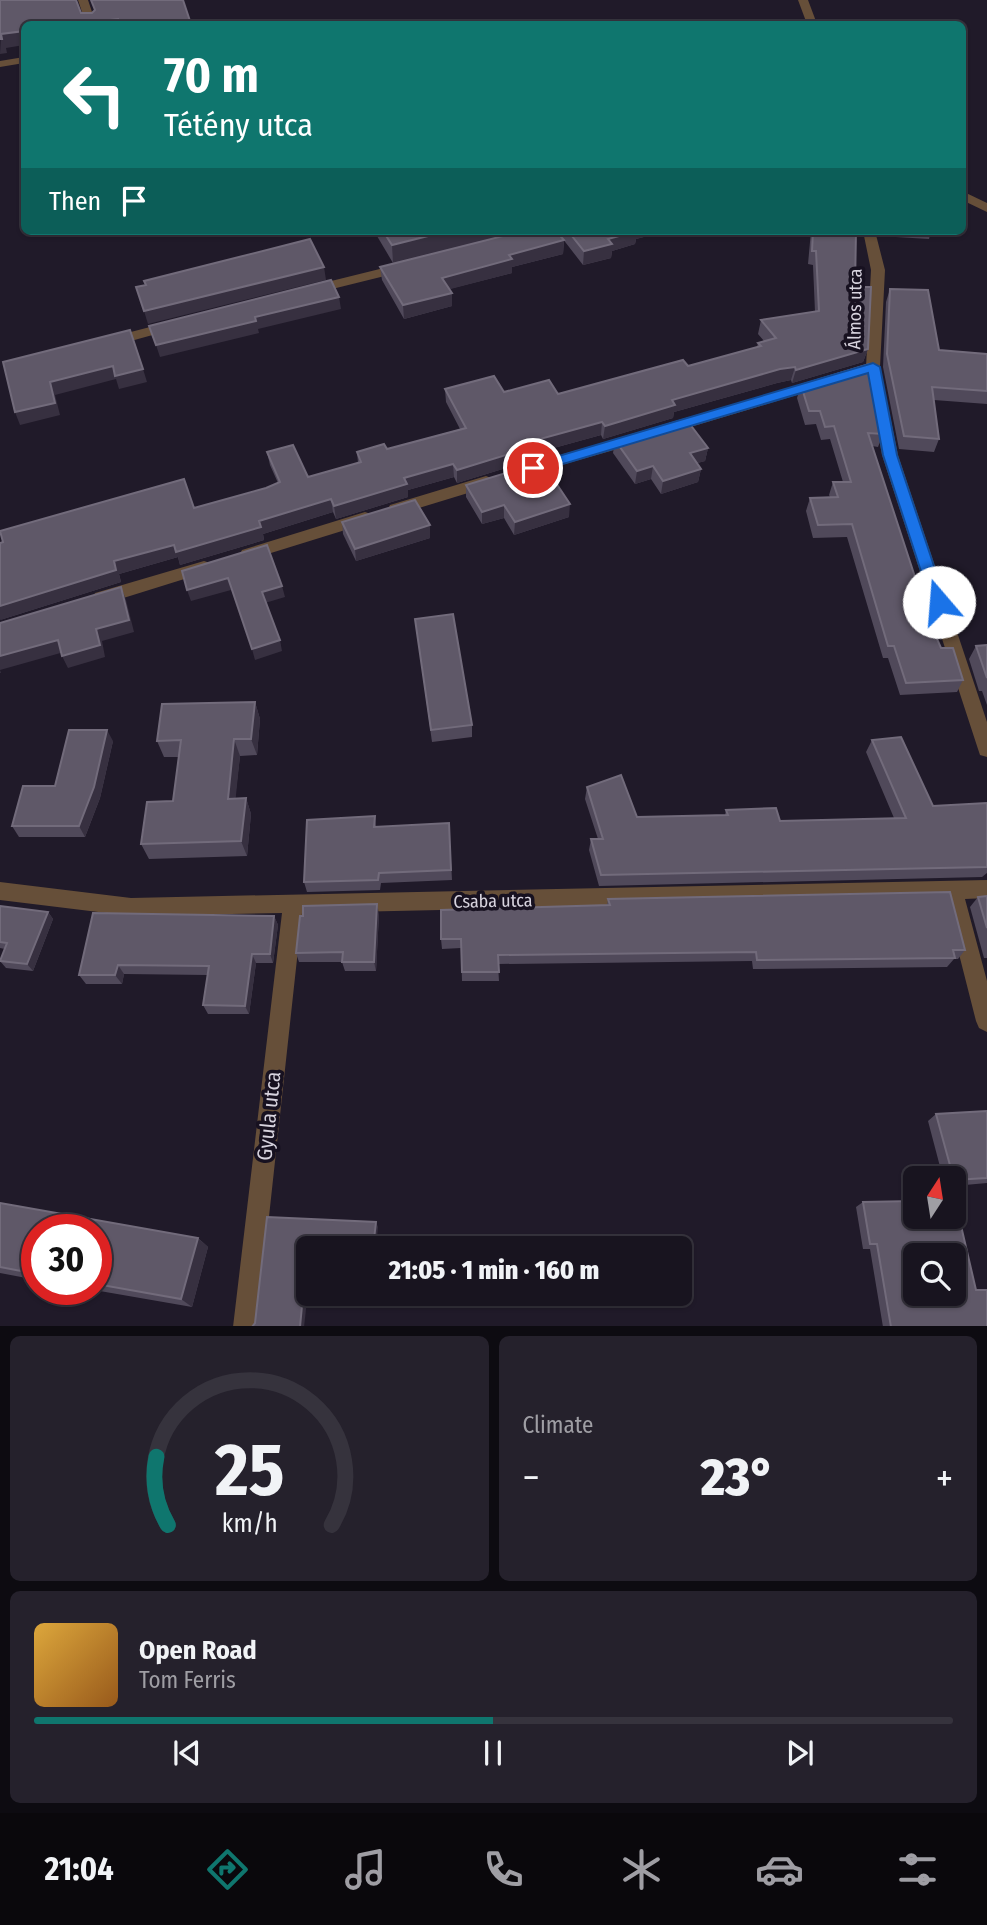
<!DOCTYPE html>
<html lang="en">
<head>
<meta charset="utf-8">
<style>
	body { margin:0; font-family:"Fira Sans Condensed",sans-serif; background:#25212c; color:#f1f3f6; height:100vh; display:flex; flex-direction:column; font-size:26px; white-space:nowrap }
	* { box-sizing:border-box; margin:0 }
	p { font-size:23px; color:#9f9ea4 }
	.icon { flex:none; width:38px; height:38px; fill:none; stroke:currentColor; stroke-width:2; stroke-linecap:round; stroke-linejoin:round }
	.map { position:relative; height:1326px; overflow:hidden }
	.sheet { display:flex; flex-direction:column; gap:10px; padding:10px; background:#0d0b11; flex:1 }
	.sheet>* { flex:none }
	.banner { position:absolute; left:21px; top:21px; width:945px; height:214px; border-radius:10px; box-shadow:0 2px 5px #0004,0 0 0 2px #36333d; background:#0f766e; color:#fff; overflow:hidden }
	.needle { width:46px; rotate:12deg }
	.fabs { position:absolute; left:903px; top:1166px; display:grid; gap:14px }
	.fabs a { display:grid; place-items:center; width:63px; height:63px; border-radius:10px; background:#18141f; box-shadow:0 2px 5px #0004,0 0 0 2px #36333d; font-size:35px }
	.speed { position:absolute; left:21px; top:1214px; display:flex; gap:14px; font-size:35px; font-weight:700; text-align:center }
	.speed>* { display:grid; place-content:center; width:91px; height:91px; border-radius:50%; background:#18141f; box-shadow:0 2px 5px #0004,0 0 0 2px #36333d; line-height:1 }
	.speed .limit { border:10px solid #d22; background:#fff; color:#111 }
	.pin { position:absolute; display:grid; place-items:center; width:60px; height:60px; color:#fff; margin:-30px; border:4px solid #fff; border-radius:50%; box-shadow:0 2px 7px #0007 }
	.me { position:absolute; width:77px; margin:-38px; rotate:342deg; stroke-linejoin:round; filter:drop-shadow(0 0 5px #0008) }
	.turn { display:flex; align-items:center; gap:24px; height:147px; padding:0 28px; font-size:32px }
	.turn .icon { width:91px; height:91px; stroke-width:2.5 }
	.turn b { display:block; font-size:49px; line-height:60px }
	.then { display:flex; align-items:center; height:66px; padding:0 28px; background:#0003; gap:14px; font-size:26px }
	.big { font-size:52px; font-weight:800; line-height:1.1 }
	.sheet .tile { flex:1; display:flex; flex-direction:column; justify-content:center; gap:10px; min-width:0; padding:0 24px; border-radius:10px; background:#25212c }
	.sheet .dial { align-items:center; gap:0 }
	.dial svg { height:182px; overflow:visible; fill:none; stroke:#36333d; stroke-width:7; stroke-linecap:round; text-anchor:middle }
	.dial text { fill:#f1f3f6; stroke:none }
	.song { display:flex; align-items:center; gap:21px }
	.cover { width:84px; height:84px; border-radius:10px; background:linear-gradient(135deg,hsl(40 70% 55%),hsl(30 70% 35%)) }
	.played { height:7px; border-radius:4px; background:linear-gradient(90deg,#0f766e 50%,#36333d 50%) }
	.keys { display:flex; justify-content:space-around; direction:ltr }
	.heat { display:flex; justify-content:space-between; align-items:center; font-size:38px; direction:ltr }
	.sheet .tiles { flex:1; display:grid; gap:10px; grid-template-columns:1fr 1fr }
	.tile:last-child { grid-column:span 2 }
	.trip { position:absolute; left:296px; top:1236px; width:396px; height:70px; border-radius:10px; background:#18141f; box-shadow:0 2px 5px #0004,0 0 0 2px #36333d; font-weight:800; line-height:70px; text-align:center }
	.menu { display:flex; height:112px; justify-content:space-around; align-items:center; background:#0a080c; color:#9f9ea4 }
	.menu .icon { width:49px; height:49px }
	.menu .current { color:#0f766e }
	.menu b { font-size:32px; color:#f1f3f6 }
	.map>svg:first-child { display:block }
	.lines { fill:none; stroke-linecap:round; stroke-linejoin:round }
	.street { fill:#664f39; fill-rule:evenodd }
	.wall { fill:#50495a }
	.shaded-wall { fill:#373040 }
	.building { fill:#5f5868; stroke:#726b7b; stroke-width:2; fill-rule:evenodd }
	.route { fill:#1a73e8; stroke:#114b97; stroke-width:2 }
	.labels { text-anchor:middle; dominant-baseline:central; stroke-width:7; stroke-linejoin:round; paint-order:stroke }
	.street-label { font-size:18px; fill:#d7d3de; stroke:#171120 }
	.near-street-label { font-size:21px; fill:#d7d3de; stroke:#171120 }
</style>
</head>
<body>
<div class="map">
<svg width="987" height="1327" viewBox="0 0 987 1327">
	<rect width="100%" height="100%" fill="#201a29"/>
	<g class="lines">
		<!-- street -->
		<g class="street">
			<polygon points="78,0 88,0 96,24 86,24"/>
			<polygon points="798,0 808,0 817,24 807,24"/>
			<polygon points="24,57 24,63 0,67 0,61"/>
			<polygon points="962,191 987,203 987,212 962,200"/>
			<polygon points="863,231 875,231 885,270 880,367 898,455 987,722 987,757 980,755 978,749 882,455 866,367 871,270"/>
			<polygon points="404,263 409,264 409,270 312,294 305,290 307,287"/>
			<polygon points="173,321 178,322 178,328 109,347 102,342 104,339"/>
			<polygon points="822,378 829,383 827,386 667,434 660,429 662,425"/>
			<polygon points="637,433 642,434 645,438 642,442 523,476 515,471 518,467"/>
			<polygon points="486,476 491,478 494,482 491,486 396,515 388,509 390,505"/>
			<polygon points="365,512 371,514 373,518 371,522 248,560 240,554 242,550"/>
			<polygon points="204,561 210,563 212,567 210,571 101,605 95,603 93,598 95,593"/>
			<polygon points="987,880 987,898 965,899 987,981 987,1032 979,1028 976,1021 945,899 302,913 257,1327 233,1327 282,913 131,916 0,900 0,882 131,898"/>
		</g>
	</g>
	<!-- wall -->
	<g class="wall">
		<polygon points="374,231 522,231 393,263"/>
		<polygon points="560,231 667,231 636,239 635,244 612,251 611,258 583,265 559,234"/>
		<polygon points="811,231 856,231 855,287 868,349 863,362 792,383 791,380 777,383 674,412 673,418 603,439 601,435 532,454 532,460 457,483 454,477 408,490 408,497 336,519 333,512 263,534 264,540 180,565 178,557 119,574 121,582 0,620 194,508 266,488 278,483 270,465 267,452 308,477 358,463 357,452 387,449 460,429 446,402 445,389 558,394 688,366 757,347 758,343 764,341 758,334 761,320 815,312 813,265 808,264"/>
		<polygon points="879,231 931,231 929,239 879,236"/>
		<polygon points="564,240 563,254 512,267 512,273 449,289 452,306 404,319 382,280 380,267"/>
		<polygon points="890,289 939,350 987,354 987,404 934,400 939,439 934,452 899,449 883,367 886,302"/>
		<polygon points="801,385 883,434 878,447 872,446 930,623 941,648 963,680 957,692 900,695 888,658 883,658 847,537 813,538 806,511 810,498 830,497 829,495 833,482 843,482 830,439 821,440 816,424 805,425 797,398"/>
		<polygon points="615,440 708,448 705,461 697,463 701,469 698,482 661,494 651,479 635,484 613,453"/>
		<polygon points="466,485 569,517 514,535 504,518 482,524 466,497"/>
		<polygon points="342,522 430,538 356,561 343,534"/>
		<polygon points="415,619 472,725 472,737 432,742"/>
		<polygon points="987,645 987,705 982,691 979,691 969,659 976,646"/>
		<polygon points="255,702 260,719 257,755 240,756 235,798 246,798 251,814 247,856 149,859 141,844 173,801 179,757 164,757 157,741"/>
		<polygon points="872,740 933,806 987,803 987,873 982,877 599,886 589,850 591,839 598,839 585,799 587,787 637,817 725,815 726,810 780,821 894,818 866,752"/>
		<polygon points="113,741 100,798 85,837 19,837 12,826"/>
		<polygon points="375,816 376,827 449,823 452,880 381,883 380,890 307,892 304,882"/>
		<polygon points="987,896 987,958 984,958 970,907 978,897"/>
		<polygon points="608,899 965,950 958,959 954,959 947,967 753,969 752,961 498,964 499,981 462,981 461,948 442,949 441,939 607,905"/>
		<polygon points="0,906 48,912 53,919 33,971 6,968 0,961 5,949 0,948"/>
		<polygon points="379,914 376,971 345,971 342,962 299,962 296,953 303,916"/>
		<polygon points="274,916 278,925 273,963 256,963 249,1014 208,1014 203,1005 208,975 124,974 122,984 86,984 79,975"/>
		<polygon points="987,1111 987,1183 954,1186 954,1178 943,1178 928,1121 936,1114"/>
		<polygon points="863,1202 976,1290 987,1327 883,1327 870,1249 863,1249 856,1207"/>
		<polygon points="0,1203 198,1238 208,1247 192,1307 94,1290 96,1290 96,1230 37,1230 37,1280 0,1273"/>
		<polygon points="267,1217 378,1227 308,1248 308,1293 325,1293 325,1300 307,1300 255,1323"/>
	</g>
	<!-- shaded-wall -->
	<g class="shaded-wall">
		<polygon points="118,19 119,24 74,24"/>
		<polygon points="155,21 156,24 133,24"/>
		<polygon points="24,31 24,45 6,48 7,53 0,54 1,34"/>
		<polygon points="448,231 522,231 393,263 392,245"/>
		<polygon points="636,231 667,231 636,239 635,244 612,251 611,258 583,265 584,251 608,239"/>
		<polygon points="564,240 563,254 512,267 512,273 443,291 442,278 509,255"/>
		<polygon points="324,267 326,280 148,324 144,311"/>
		<polygon points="452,293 452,306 404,319 403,305"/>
		<polygon points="339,297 341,309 258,329 259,333 160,357 156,345 255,317"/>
		<polygon points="868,349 863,362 792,383 796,370"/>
		<polygon points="113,366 143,369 147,382 119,389 116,379 55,395 60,415 20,425 15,412 50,382"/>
		<polygon points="795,367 791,380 777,383 674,412 673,418 603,439 605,426 672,400 780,369"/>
		<polygon points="602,422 601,435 532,454 532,460 457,483 457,470 529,442"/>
		<polygon points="708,448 705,461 687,466 690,453"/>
		<polygon points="453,464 454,477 408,490 408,497 336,519 334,506 404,478"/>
		<polygon points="653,466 651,479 635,484 637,471"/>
		<polygon points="701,469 698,482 661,494 663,481"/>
		<polygon points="331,499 333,512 263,534 264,540 180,565 178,557 119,574 121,582 0,620 0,606 114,561 259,521"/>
		<polygon points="570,504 569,517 514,535 515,522"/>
		<polygon points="504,505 504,518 482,524 482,512"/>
		<polygon points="430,525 430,538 356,561 355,549"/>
		<polygon points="228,578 231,590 191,601 187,590"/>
		<polygon points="282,586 285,597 265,603 262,592"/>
		<polygon points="121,587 126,600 134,632 102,641 105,657 68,668 62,656 96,629"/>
		<polygon points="58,640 64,652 0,670 1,673 0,673 0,656"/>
		<polygon points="280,640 282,651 255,660 252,649"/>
		<polygon points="255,702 260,719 257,755 251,739"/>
		<polygon points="107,730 113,741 100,798 85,837 79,826"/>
		<polygon points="234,739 240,756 234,814 228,799"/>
		<polygon points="246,798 251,814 247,856 241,841"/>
		<polygon points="377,904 379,914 376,971 374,962"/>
		<polygon points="48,912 53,919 33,971 27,964"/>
		<polygon points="274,916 278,925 273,963 270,954"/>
		<polygon points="252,954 256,963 249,1014 245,1006"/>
		<polygon points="118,965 124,974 122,984 115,975"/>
		<polygon points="376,1222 378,1227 376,1248 373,1248"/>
		<polygon points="198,1238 208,1247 192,1307 181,1299"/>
		<polygon points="322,1293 325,1293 325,1300 321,1296"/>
		<polygon points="303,1295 307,1300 304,1327 300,1327"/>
	</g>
	<!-- building -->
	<g class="building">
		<polygon points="0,0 76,0 81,13 92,13 95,10 91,0 183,0 191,24 156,24 155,21 133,24 119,24 118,19 74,24 24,24 24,31 1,34 2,39 0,39"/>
		<polygon points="383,231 448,231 392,245"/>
		<polygon points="523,231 556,231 564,240 509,255 512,259 442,278 452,293 403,305 380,267"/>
		<polygon points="568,231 637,231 608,239 612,244 584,251"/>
		<polygon points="813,231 856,231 855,287 871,287 868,349 796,370 795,367 780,369 672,400 675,405 605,426 602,422 529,442 532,447 457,470 453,464 404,478 407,484 334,506 331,499 259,521 261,527 176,552 174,545 114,561 116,570 0,606 0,543 3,542 0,531 184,479 194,508 266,488 280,482 267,452 293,445 308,477 361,462 357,452 384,444 387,449 466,428 445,389 494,376 504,392 549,380 558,394 683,360 688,366 761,346 758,343 776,338 761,320 819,311 816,251 812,251"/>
		<polygon points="310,239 324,267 144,311 136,287 146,285 144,281"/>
		<polygon points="331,280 339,297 255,317 256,321 156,345 149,326"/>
		<polygon points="890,289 928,290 939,350 987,354 987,391 932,387 939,439 904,436 887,354"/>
		<polygon points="130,330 143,369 115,376 113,366 50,382 55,403 15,412 3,362"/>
		<polygon points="869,364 883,434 868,433 930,623 941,648 953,648 963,680 906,683 894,646 888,646 852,524 818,525 810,498 838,497 833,482 851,482 834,426 825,427 820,411 809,411 801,385"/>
		<polygon points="686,419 708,448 690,453 701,469 663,481 653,466 637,471 615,440"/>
		<polygon points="542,462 570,504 515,522 504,505 482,512 466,485"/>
		<polygon points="415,500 430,525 355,549 342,522"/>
		<polygon points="267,545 282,586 262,592 280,640 252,649 228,578 187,590 182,571"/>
		<polygon points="121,587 129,620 96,629 100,645 62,656 58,640 0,656 0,623"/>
		<polygon points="453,614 472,725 431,730 415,619"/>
		<polygon points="987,645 987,678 976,646"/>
		<polygon points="255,702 251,739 234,739 228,799 246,798 241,841 141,844 147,802 173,801 181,740 157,741 162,704"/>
		<polygon points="69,730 107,730 94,787 79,826 12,826 23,786 55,786"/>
		<polygon points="901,737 933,806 987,803 987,867 601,875 591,839 603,839 587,787 621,775 637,817 728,815 726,810 776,808 780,821 906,818 872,740"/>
		<polygon points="375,816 374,827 449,823 451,870 379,873 378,880 304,882 307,820"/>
		<polygon points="950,892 965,950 953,950 955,958 757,960 756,952 498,955 499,972 462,972 461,939 441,939 441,910 610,905 608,899"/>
		<polygon points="987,896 987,928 978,897"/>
		<polygon points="377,904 374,962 342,962 343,952 296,953 300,916 303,916 303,906"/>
		<polygon points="0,906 48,912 27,964 0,961 7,943 0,942"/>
		<polygon points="93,913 274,916 270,954 252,954 245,1006 203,1005 209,966 118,965 115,975 79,975"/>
		<polygon points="987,1111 987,1178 954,1180 936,1114"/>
		<path d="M954,1200H955L976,1290H987V1327H891L877,1244H870L863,1202L915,1201V1216H954ZM915,1255H954V1293H915Z"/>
		<polygon points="0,1203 198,1238 181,1299 96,1284 96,1230 37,1230 37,1274 0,1267"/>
		<polygon points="267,1217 376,1222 373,1248 308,1248 308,1293 322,1293 321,1296 303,1295 300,1327 252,1327 255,1323"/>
	</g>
	<!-- route -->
	<polygon class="route" points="873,363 880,367 897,455 946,602 939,608 931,602 883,455 868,373 533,473 526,468 528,465"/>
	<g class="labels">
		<!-- street labels -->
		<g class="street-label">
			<text transform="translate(855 309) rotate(-89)">Álmos utca</text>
			<text transform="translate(493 901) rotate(-1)">Csaba utca</text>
		</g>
		<!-- near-street labels -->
		<g class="near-street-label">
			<text transform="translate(269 1116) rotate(-84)">Gyula utca</text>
		</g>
	</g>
</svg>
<div class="fabs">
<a><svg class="needle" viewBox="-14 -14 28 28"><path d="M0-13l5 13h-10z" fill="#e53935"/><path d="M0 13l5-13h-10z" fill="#9f9ea4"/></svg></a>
<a><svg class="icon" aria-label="search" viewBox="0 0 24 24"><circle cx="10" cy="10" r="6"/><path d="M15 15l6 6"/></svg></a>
</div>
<div class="speed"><div class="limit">30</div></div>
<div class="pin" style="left:533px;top:468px;background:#d93025"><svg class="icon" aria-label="arrive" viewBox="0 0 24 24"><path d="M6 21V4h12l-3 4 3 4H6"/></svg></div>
<svg class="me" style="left:939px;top:602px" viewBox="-20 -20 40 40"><circle r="19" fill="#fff"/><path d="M0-13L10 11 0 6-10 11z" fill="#1a73e8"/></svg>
<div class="trip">21:05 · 1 min · 160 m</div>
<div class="banner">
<div class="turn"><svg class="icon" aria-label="left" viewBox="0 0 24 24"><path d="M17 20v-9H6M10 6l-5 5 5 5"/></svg><div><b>70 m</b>Tétény utca</div></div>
<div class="then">Then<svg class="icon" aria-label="arrive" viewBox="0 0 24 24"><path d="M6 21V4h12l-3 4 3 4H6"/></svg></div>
</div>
</div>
<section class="sheet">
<div class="tiles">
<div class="tile dial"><svg viewBox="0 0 100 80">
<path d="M14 69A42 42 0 1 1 86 69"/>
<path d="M14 69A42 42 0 0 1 9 39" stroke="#0f766e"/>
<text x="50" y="56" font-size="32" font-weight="700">25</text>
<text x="50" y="72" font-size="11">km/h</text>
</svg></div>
<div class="tile"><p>Climate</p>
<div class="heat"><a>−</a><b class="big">23°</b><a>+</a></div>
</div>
<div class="tile">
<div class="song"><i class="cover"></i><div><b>Open Road</b><p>Tom Ferris</p></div></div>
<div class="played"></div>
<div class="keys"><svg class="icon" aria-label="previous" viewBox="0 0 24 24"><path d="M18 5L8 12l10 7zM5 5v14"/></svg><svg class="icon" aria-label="pause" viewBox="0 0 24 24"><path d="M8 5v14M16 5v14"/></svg><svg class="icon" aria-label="next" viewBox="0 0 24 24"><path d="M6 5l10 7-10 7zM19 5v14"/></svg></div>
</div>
</div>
</section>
<nav class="menu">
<b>21:04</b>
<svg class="icon current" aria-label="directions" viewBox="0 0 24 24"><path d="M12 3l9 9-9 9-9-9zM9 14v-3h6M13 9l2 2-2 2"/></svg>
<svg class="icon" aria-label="music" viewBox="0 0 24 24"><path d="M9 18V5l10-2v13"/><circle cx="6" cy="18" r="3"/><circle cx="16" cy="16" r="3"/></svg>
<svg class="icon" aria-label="phone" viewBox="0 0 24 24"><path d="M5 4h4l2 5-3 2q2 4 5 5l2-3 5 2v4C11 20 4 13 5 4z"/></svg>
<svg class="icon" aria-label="climate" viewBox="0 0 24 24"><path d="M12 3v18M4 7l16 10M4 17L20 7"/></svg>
<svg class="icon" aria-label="car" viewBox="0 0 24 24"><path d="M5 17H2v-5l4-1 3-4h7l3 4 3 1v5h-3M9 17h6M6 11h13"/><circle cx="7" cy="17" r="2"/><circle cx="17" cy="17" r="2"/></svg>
<svg class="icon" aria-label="filters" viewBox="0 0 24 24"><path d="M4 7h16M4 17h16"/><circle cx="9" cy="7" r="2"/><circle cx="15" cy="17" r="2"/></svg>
</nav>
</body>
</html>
